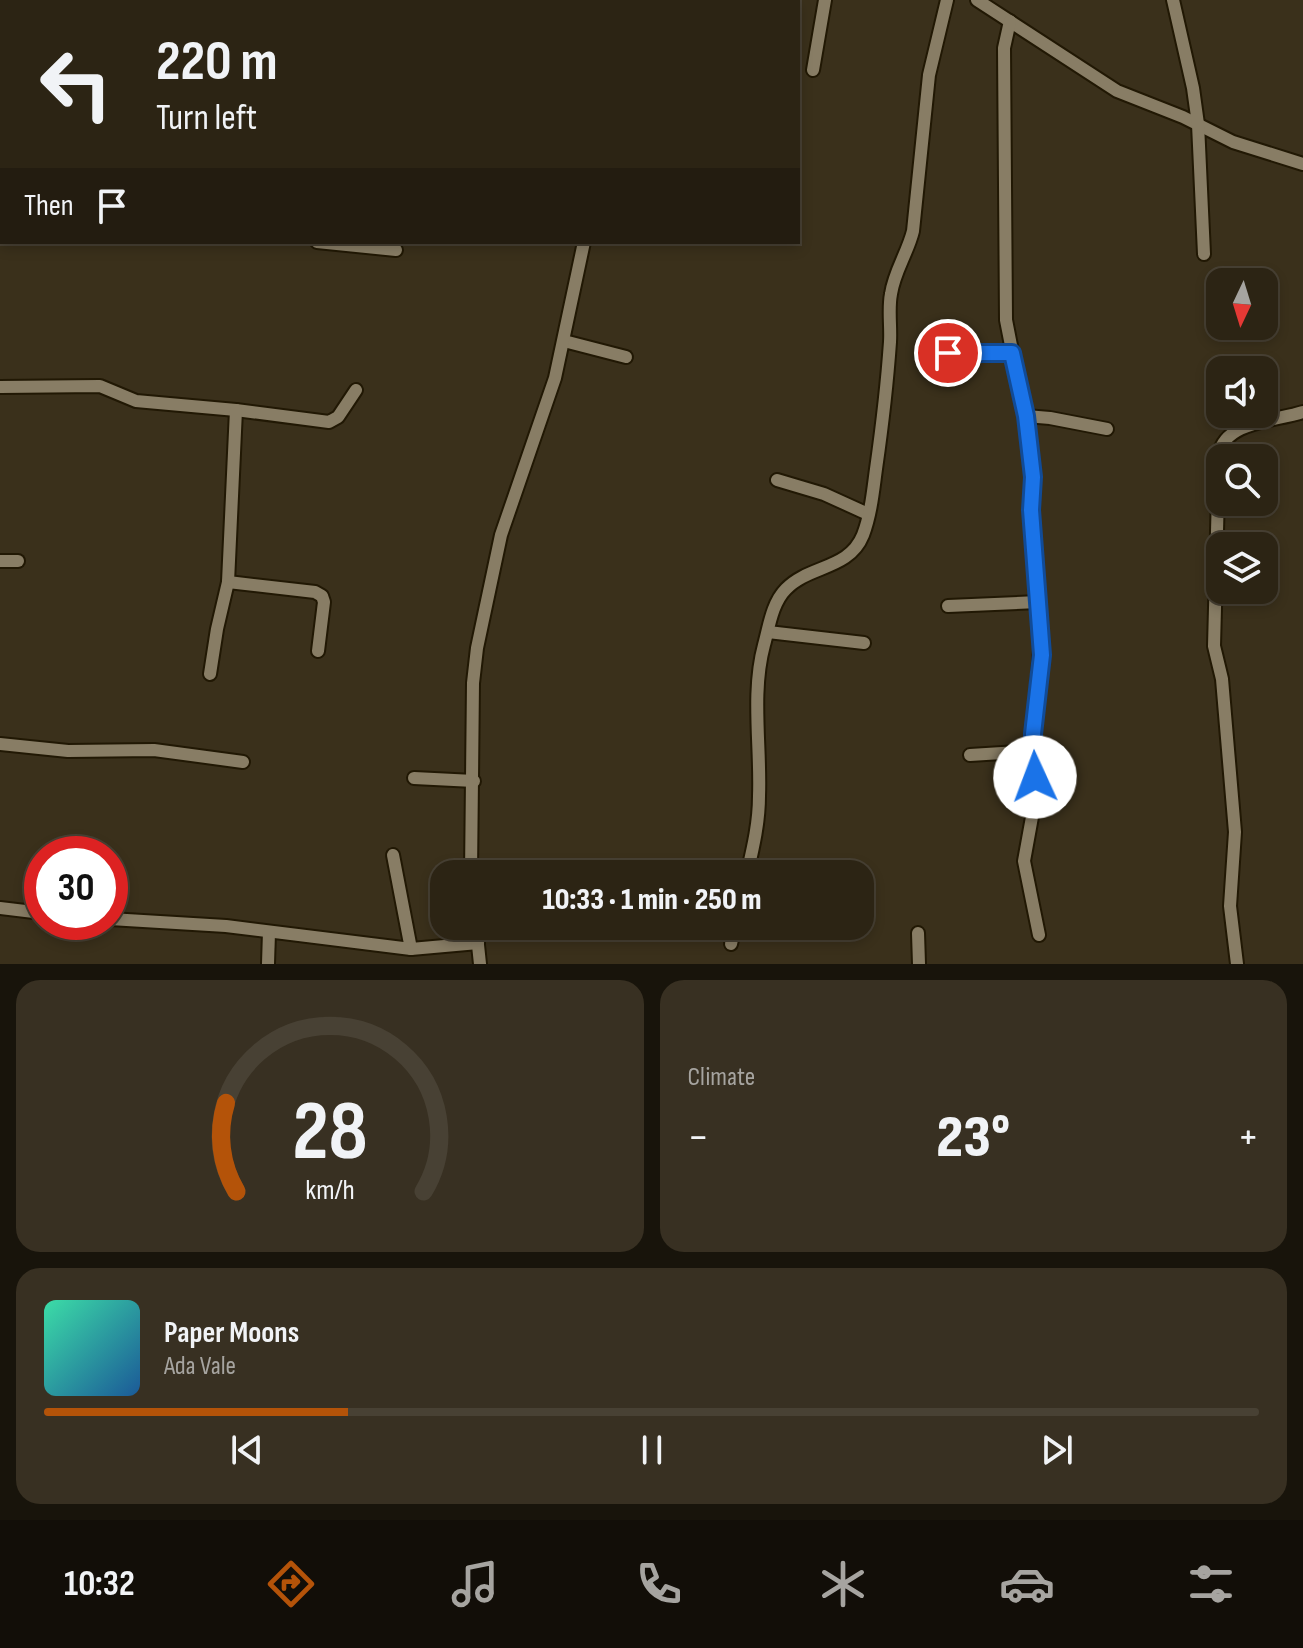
<!DOCTYPE html>
<html lang="en">
<head>
<meta charset="utf-8">
<style>
	body { margin:0; font-family:"Sofia Sans Condensed",sans-serif; background:#383022; color:#f1f3f6; height:100vh; display:flex; flex-direction:column; font-size:30px; white-space:nowrap }
	* { box-sizing:border-box; margin:0 }
	p { font-size:26px; color:#a6a4a0 }
	.icon { flex:none; width:44px; height:44px; fill:none; stroke:currentColor; stroke-width:2; stroke-linecap:round; stroke-linejoin:round }
	.map { position:relative; height:964px; overflow:hidden }
	.details { display:flex; flex-direction:column; gap:16px; padding:16px; background:#18140b; flex:1 }
	.details>* { flex:none }
	.top-card { position:absolute; left:0px; top:0px; width:800px; height:244px; box-shadow:0 4px 12px #0003,0 0 0 2px #484134; background:#2c2414; color:#f1f3f6; overflow:hidden }
	.needle { width:52px; rotate:184deg }
	.tools { position:absolute; left:1206px; top:268px; display:grid; gap:16px }
	.tools a { display:grid; place-items:center; width:72px; height:72px; border-radius:16px; background:#2c2414; box-shadow:0 4px 12px #0003,0 0 0 2px #484134; font-size:40px }
	.speed { position:absolute; left:24px; top:836px; display:flex; gap:16px; font-size:40px; font-weight:700; text-align:center }
	.speed>* { display:grid; place-content:center; width:104px; height:104px; border-radius:50%; background:#2c2414; box-shadow:0 4px 12px #0003,0 0 0 2px #484134; line-height:1 }
	.speed .limit { border:12px solid #d22; background:#fff; color:#111 }
	.pin { position:absolute; display:grid; place-items:center; width:68px; height:68px; color:#fff; margin:-34px; border:4px solid #fff; border-radius:50%; box-shadow:0 2px 8px #0007 }
	.me { position:absolute; width:88px; margin:-44px; rotate:358deg; stroke-linejoin:round; filter:drop-shadow(0 0 6px #0008) }
	.turn { display:flex; align-items:center; gap:28px; height:168px; padding:0 24px; font-size:36px }
	.turn .icon { width:104px; height:104px; stroke-width:2.5 }
	.turn b { display:block; font-size:56px; line-height:68px }
	.then { display:flex; align-items:center; height:76px; padding:0 24px; background:#0003; gap:16px; font-size:30px }
	.big { font-size:60px; font-weight:800; line-height:1.1 }
	.details .widget { flex:1; display:flex; flex-direction:column; justify-content:center; gap:12px; min-width:0; padding:0 28px; border-radius:24px; background:#383022 }
	.details .dial { align-items:center; gap:0 }
	.dial svg { height:208px; overflow:visible; fill:none; stroke:#484134; stroke-width:7; stroke-linecap:round; text-anchor:middle }
	.dial text { fill:#f1f3f6; stroke:none }
	.song { display:flex; align-items:center; gap:24px }
	.cover { width:96px; height:96px; border-radius:12px; background:linear-gradient(135deg,hsl(160 70% 55%),hsl(210 70% 35%)) }
	.played { height:8px; border-radius:4px; background:linear-gradient(90deg,#b45309 25%,#484134 25%) }
	.keys { display:flex; justify-content:space-around; direction:ltr }
	.heat { display:flex; justify-content:space-between; align-items:center; font-size:44px; direction:ltr }
	.details .tiles { flex:1; display:grid; gap:16px; grid-template-columns:1fr 1fr }
	.widget:last-child { grid-column:span 2 }
	.trip { position:absolute; left:430px; top:860px; width:444px; height:80px; border-radius:24px; background:#2c2414; box-shadow:0 4px 12px #0003,0 0 0 2px #484134; font-weight:800; line-height:80px; text-align:center }
	.menu { display:flex; height:128px; justify-content:space-around; align-items:center; background:#120e08; color:#a6a4a0 }
	.menu .icon { width:56px; height:56px }
	.menu .current { color:#b45309 }
	.menu b { font-size:36px; color:#f1f3f6 }
	.map>svg:first-child { display:block }
	.lines { fill:none; stroke-linecap:round; stroke-linejoin:round }
	.street-casing { stroke:#211804; stroke-width:16 }
	.street { stroke:#887d65; stroke-width:12 }
	.route-casing { stroke:#114b97; stroke-width:20 }
	.route { stroke:#1a73e8; stroke-width:14 }
</style>
</head>
<body>
<div class="map">
<svg width="1303" height="964" viewBox="0 0 1303 964">
	<rect width="100%" height="100%" fill="#3a301b"/>
	<g class="lines">
		<!-- street casing -->
		<g class="street-casing">
			<g id="street">
				<polyline points="977,0 1117,91 1183,117 1233,142 1303,164"/>
				<polyline points="1173,0 1193,88 1198,124 1204,254"/>
				<polyline points="437,2 439,0"/>
				<polyline points="620,2 620,0"/>
				<polyline points="1010,21 1004,48 1006,320 1031,447 1033,477 1031,510 1041,639 1033,734 1034,806 1024,861 1039,935"/>
				<polyline points="813,70 825,0"/>
				<polyline points="0,208 2,208"/>
				<polyline points="317,242 396,250"/>
				<polyline points="564,341 626,357"/>
				<polyline points="948,353 1012,353"/>
				<polyline points="0,387 100,386 136,401 236,410 329,422 338,417 356,390"/>
				<polyline points="1026,416 1050,418 1107,429"/>
				<polyline points="777,480 824,494 868,514"/>
				<polyline points="0,561 18,561"/>
				<polyline points="228,582 315,592 322,596 324,602 318,651"/>
				<polyline points="948,606 1038,602"/>
				<polyline points="768,632 864,643"/>
				<polyline points="210,674 217,629 228,582 236,410"/>
				<polyline points="0,744 68,751 154,750 243,762"/>
				<polyline points="970,755 1034,751"/>
				<polyline points="414,778 474,781"/>
				<polyline points="393,855 411,949"/>
				<polyline points="471,874 473,683 477,648 501,535 555,378 584,242"/>
				<path d="M747,874C753,848 759,823 759,796C761,747 751,693 764,645C769,627 772,603 786,589C809,565 849,570 863,535C871,514 873,491 876,469C882,427 887,385 890,342C891,326 888,309 891,294C894,272 908,252 913,231L929,75L947,0"/>
				<polyline points="0,908 42,913"/>
				<polyline points="110,919 226,926 411,949 478,943"/>
				<polyline points="476,926 480,964"/>
				<polyline points="918,933 919,964"/>
				<polyline points="731,944 735,926"/>
				<polyline points="268,964 269,932"/>
				<path d="M1237,964L1230,906L1235,832L1222,679L1214,646L1219,455C1224,421 1276,421 1303,412"/>
			</g>
		</g>
		<!-- street -->
		<use href="#street" class="street"/>
	</g>
	<g class="lines">
		<!-- route casing -->
		<g class="route-casing">
			<polyline id="route" points="948,353 1012,353 1026,416 1033,477 1031,510 1042,655 1033,734 1035,777"/>
		</g>
		<!-- route -->
		<use href="#route" class="route"/>
	</g>
</svg>
<div class="tools">
<a><svg class="needle" viewBox="-14 -14 28 28"><path d="M0-13l5 13h-10z" fill="#e53935"/><path d="M0 13l5-13h-10z" fill="#a6a4a0"/></svg></a>
<a><svg class="icon" aria-label="sound" viewBox="0 0 24 24"><path d="M4 9h4l5-4v14l-5-4H4zM17 9q2 3 0 6"/></svg></a>
<a><svg class="icon" aria-label="search" viewBox="0 0 24 24"><circle cx="10" cy="10" r="6"/><path d="M15 15l6 6"/></svg></a>
<a><svg class="icon" aria-label="layers" viewBox="0 0 24 24"><path d="M12 4l9 5-9 5-9-5zM3 14l9 5 9-5"/></svg></a>
</div>
<div class="speed"><div class="limit">30</div></div>
<div class="pin" style="left:948px;top:353px;background:#d93025"><svg class="icon" aria-label="arrive" viewBox="0 0 24 24"><path d="M6 21V4h12l-3 4 3 4H6"/></svg></div>
<svg class="me" style="left:1035px;top:777px" viewBox="-20 -20 40 40"><circle r="19" fill="#fff"/><path d="M0-13L10 11 0 6-10 11z" fill="#1a73e8"/></svg>
<div class="trip">10:33 · 1 min · 250 m</div>
<div class="top-card">
<div class="turn"><svg class="icon" aria-label="left" viewBox="0 0 24 24"><path d="M17 20v-9H6M10 6l-5 5 5 5"/></svg><div><b>220 m</b>Turn left</div></div>
<div class="then">Then<svg class="icon" aria-label="arrive" viewBox="0 0 24 24"><path d="M6 21V4h12l-3 4 3 4H6"/></svg></div>
</div>
</div>
<section class="details">
<div class="tiles">
<div class="widget dial"><svg viewBox="0 0 100 80">
<path d="M14 69A42 42 0 1 1 86 69"/>
<path d="M14 69A42 42 0 0 1 10 35" stroke="#b45309"/>
<text x="50" y="56" font-size="32" font-weight="700">28</text>
<text x="50" y="72" font-size="11">km/h</text>
</svg></div>
<div class="widget"><p>Climate</p>
<div class="heat"><a>−</a><b class="big">23°</b><a>+</a></div>
</div>
<div class="widget">
<div class="song"><i class="cover"></i><div><b>Paper Moons</b><p>Ada Vale</p></div></div>
<div class="played"></div>
<div class="keys"><svg class="icon" aria-label="previous" viewBox="0 0 24 24"><path d="M18 5L8 12l10 7zM5 5v14"/></svg><svg class="icon" aria-label="pause" viewBox="0 0 24 24"><path d="M8 5v14M16 5v14"/></svg><svg class="icon" aria-label="next" viewBox="0 0 24 24"><path d="M6 5l10 7-10 7zM19 5v14"/></svg></div>
</div>
</div>
</section>
<nav class="menu">
<b>10:32</b>
<svg class="icon current" aria-label="directions" viewBox="0 0 24 24"><path d="M12 3l9 9-9 9-9-9zM9 14v-3h6M13 9l2 2-2 2"/></svg>
<svg class="icon" aria-label="music" viewBox="0 0 24 24"><path d="M9 18V5l10-2v13"/><circle cx="6" cy="18" r="3"/><circle cx="16" cy="16" r="3"/></svg>
<svg class="icon" aria-label="phone" viewBox="0 0 24 24"><path d="M5 4h4l2 5-3 2q2 4 5 5l2-3 5 2v4C11 20 4 13 5 4z"/></svg>
<svg class="icon" aria-label="climate" viewBox="0 0 24 24"><path d="M12 3v18M4 7l16 10M4 17L20 7"/></svg>
<svg class="icon" aria-label="car" viewBox="0 0 24 24"><path d="M5 17H2v-5l4-1 3-4h7l3 4 3 1v5h-3M9 17h6M6 11h13"/><circle cx="7" cy="17" r="2"/><circle cx="17" cy="17" r="2"/></svg>
<svg class="icon" aria-label="filters" viewBox="0 0 24 24"><path d="M4 7h16M4 17h16"/><circle cx="9" cy="7" r="2"/><circle cx="15" cy="17" r="2"/></svg>
</nav>
</body>
</html>
